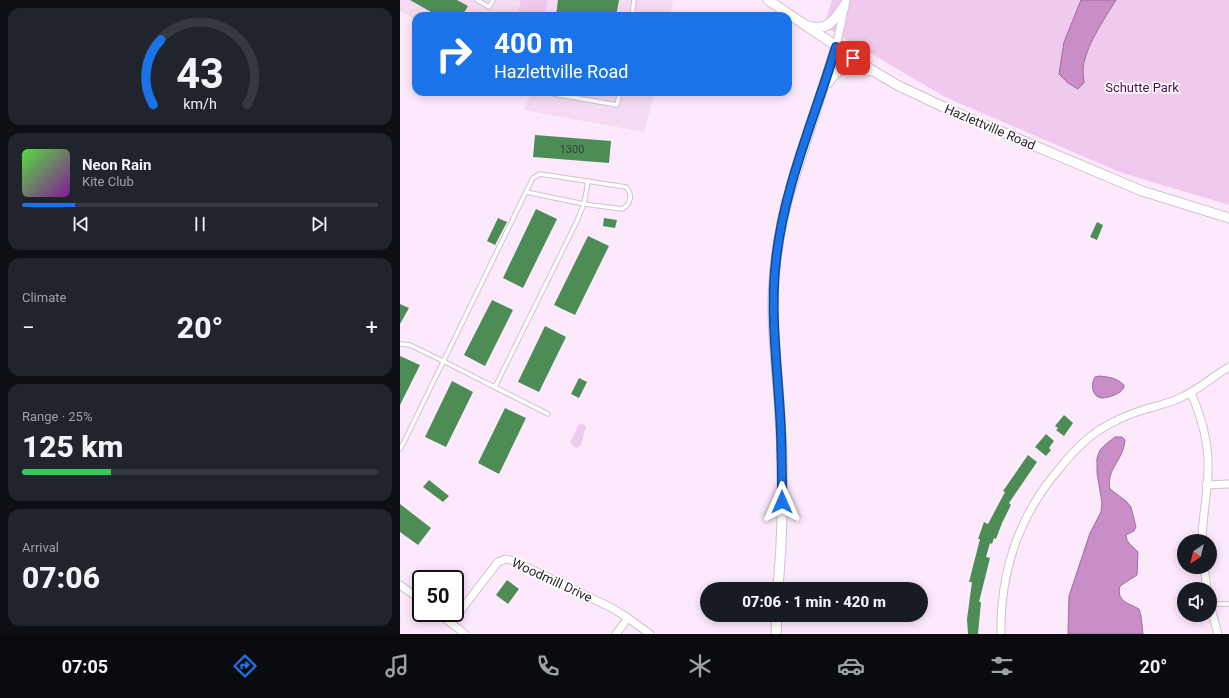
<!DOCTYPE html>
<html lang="en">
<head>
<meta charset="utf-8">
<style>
	body { margin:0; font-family:Roboto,sans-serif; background:#20242c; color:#f1f3f6; height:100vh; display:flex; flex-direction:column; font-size:15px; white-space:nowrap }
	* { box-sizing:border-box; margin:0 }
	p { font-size:13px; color:#9ea1a6 }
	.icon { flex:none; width:22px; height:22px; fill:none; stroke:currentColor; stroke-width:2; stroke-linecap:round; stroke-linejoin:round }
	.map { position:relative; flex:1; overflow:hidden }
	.side { display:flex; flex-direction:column; gap:8px; padding:8px; background:#0d0f14; width:400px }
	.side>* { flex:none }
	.hud { position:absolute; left:12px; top:12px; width:380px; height:84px; border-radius:12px; box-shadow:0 2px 10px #0003; background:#1a73e8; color:#fff; overflow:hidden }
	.needle { width:26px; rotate:215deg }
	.tools { position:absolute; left:777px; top:534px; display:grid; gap:8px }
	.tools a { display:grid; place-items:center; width:40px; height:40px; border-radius:50%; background:#171b24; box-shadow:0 2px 10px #0003; font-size:20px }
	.speed { position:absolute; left:12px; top:570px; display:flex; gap:8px; font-size:20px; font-weight:700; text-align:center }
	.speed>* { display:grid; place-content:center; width:52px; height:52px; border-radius:50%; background:#171b24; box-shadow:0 2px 10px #0003; line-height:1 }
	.speed .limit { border:2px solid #111; border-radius:6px; background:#fff; color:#111 }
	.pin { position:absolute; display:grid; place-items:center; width:34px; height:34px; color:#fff; margin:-17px; border-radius:8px; box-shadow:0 2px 6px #0006 }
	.me { position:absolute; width:44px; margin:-22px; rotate:0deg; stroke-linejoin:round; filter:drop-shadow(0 0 3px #0008) }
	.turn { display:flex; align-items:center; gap:14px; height:84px; padding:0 16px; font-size:18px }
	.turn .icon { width:52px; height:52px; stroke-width:2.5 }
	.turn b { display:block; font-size:28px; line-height:34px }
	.big { font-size:30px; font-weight:800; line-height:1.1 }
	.side .card { flex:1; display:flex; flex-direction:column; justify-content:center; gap:6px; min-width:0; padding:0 14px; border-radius:12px; background:#20242c }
	.side .dial { align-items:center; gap:0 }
	.dial svg { height:104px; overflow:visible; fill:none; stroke:#363941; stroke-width:7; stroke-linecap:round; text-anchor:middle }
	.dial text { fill:#f1f3f6; stroke:none }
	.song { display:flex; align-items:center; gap:12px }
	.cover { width:48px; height:48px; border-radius:6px; background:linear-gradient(135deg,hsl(110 70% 55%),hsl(290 70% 35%)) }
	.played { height:4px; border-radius:2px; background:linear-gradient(90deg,#1a73e8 15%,#363941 15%) }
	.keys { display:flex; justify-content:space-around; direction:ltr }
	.heat { display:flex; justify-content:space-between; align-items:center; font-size:22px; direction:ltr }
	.charge { height:6px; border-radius:3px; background:linear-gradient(90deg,#34c759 25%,#363941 0) }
	.trip { position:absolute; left:300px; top:582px; width:228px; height:40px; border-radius:20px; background:#171b24; box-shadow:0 2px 10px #0003; font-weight:800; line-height:40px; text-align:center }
	.dock { display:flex; height:64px; justify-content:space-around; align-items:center; background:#090b0e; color:#9ea1a6 }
	.dock .icon { width:28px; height:28px }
	.dock .current { color:#1a73e8 }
	.dock b { font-size:18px; color:#f1f3f6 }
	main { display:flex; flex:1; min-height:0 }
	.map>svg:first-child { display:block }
	.built { fill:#f4daf2 }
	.green { fill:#f0c9ee }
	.water { fill:#c98ec7; stroke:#9a6f99 }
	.building { fill:#4e8c56 }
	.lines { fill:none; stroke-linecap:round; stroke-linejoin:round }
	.service-casing { stroke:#d3c0d2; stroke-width:5.5 }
	.minor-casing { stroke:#d3c0d2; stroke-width:9 }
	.secondary-casing { stroke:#d3c0d2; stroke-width:11 }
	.service { stroke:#fff; stroke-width:3.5 }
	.minor { stroke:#fff; stroke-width:7 }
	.secondary { stroke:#fff; stroke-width:9 }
	.route-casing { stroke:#114b97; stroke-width:10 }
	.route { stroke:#1a73e8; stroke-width:7 }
	.labels { text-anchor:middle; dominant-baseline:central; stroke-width:3.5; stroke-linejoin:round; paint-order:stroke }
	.number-label { font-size:11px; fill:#354037 }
	.park-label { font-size:13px; fill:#530954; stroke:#fefefe }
	.street-label { font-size:13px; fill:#2d262d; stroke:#fefefe }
</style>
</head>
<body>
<main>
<section class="side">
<div class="card dial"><svg viewBox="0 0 100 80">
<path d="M14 69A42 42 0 1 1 86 69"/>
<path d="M14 69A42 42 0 0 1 20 19" stroke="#1a73e8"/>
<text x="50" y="56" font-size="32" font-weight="700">43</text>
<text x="50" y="72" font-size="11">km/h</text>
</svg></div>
<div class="card">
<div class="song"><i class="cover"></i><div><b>Neon Rain</b><p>Kite Club</p></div></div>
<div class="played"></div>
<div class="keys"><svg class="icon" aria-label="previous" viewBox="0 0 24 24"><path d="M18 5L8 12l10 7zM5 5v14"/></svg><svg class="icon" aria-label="pause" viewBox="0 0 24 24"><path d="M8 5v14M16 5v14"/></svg><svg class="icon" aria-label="next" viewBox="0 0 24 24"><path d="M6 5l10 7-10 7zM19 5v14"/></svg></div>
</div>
<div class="card"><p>Climate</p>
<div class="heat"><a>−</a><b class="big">20°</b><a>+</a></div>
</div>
<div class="card"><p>Range · 25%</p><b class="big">125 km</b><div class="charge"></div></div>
<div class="card"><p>Arrival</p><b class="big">07:06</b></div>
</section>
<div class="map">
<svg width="829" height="634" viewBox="0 0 829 634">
	<rect width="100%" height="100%" fill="#fde9fc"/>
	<!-- built -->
	<g class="built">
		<polygon points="0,0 121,0 117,16 16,16 16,20 0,11"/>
		<polygon points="148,0 273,0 270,16 145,16"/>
		<polygon points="132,92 255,92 244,132 123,110"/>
	</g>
	<!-- green -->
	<g class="green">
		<polygon points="121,0 148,0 145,16 117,16"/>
		<polygon points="432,0 829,0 829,205 722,173 545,97 424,26"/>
		<polygon points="179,424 185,425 186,427 181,445 176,448 171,444 170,442"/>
	</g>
	<!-- water -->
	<g class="water">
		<path d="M681,0H716C705,18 684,48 683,70C683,74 684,79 684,83L678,89L668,83L659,74L664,42Z"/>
		<path d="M699,376C709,377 717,378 724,385C725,393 708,398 702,398C691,397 691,383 695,377Z"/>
		<path d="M715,437H722L725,440C723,462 706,468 710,489L726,501L731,507L736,527L734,531L726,535C726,543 733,546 738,552L737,575L720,586C716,601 728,603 739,609L741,616L743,634H668L669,596L690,533L701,512L702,503L697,473V458L700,450L706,444Z"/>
	</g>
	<!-- building -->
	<g class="building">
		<polygon points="10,0 57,0 68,6 62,16 38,16"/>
		<polygon points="158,0 219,0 216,16 156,16"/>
		<polygon points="135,135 211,141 209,163 133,157"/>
		<polygon points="136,209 157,219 123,288 103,278"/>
		<polygon points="98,218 107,222 95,245 87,241"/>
		<polygon points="204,218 217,220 215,228 203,226"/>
		<polygon points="697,222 703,225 697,240 690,237"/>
		<polygon points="188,236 209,246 175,315 154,305"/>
		<polygon points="92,300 113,310 85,366 64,355"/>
		<polygon points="0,304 9,308 0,324"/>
		<polygon points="145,326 166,337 139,392 118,382"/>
		<polygon points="0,356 20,365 0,405"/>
		<polygon points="179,378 187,382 179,398 171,394"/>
		<polygon points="52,381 73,392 46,447 25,437"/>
		<polygon points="105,408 126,418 99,474 78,463"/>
		<polygon points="664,415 673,423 664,436 656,430 658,428 655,426"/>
		<polygon points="646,434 654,441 649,448 651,450 646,456 635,447"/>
		<polygon points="628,455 637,462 609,503 611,505 602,523 596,539 594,538 592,544 590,543 586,557 590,558 579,602 581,602 578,634 568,634 567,619 572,582 569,582 580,539 578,539 584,522 588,524 605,492 603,491"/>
		<polygon points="29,480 49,496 43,502 23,487"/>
		<polygon points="0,504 31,528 18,545 0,532"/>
		<polygon points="107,580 119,589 108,604 96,595"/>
	</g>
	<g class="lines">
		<!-- service casing -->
		<g class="service-casing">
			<g id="service">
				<polyline points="77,0 89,7 93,0"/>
				<polyline points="232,16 234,0"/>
				<polyline points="154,94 217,105 220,92"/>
				<polyline points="0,344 10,345 43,361 148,414"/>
				<polyline points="95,387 177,221 184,204 188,181"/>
				<path d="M0,449L3,444L126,192L133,178L140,174L226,187C233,195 231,204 222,209L184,204L126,192"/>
				<polyline points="810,604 829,604"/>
			</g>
		</g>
		<!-- minor casing -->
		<g class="minor-casing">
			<g id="minor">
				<polyline points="436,47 446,0"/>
				<path d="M791,393C801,416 808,438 808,464C809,490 802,515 802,541"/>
				<polyline points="806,485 829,484"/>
				<polyline points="804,567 807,589"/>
				<polyline points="0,585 21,600"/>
				<polyline points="810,605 818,634"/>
				<polyline points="38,613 65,634"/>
				<polyline points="51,623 98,562 106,559 114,561 212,608 228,618 250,634"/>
				<polyline points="216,634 228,618"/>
				<path d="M601,634C600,571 618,517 659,469C671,454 685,439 701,429C711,423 722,417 734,413C749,407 765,405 780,398C798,390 812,377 829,367"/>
			</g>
		</g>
		<!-- secondary casing -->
		<g class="secondary-casing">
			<g id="secondary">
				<polyline points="368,0 475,72 497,85 550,110 742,191 829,218"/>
				<path d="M407,26C428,31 433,22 444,6"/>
				<path d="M428,83C439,65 450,66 468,71"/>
				<path d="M378,589C383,532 384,473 380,416C378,377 372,337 373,298C374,265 379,233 387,201L436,47"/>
				<polyline points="376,634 377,615"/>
			</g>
		</g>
		<!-- service -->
		<use href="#service" class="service"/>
		<!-- minor -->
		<use href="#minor" class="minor"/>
		<!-- secondary -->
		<use href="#secondary" class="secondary"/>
	</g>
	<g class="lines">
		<!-- route casing -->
		<g class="route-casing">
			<path id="route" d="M382,502C382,473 382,443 380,414C377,363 370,311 376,260C384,186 415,117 436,47L453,58"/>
		</g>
		<!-- route -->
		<use href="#route" class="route"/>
	</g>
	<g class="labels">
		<!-- number labels -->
		<g class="number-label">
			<text x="172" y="149">1300</text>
		</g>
		<!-- park labels -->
		<g class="park-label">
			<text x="742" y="87">Schutte Park</text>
		</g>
		<!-- street labels -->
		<g class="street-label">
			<text transform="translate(590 127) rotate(23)">Hazlettville Road</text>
			<text transform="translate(152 580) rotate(25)">Woodmill Drive</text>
		</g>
	</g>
</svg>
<div class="tools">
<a><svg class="needle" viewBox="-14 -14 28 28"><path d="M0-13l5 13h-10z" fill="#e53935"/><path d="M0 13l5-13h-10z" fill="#9ea1a6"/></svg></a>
<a><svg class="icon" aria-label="sound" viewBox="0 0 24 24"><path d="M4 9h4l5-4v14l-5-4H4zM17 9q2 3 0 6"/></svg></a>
</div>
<div class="speed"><div class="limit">50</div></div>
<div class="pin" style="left:453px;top:58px;background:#d93025"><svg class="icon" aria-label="arrive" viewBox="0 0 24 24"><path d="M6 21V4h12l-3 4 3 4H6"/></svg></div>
<svg class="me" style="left:382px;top:502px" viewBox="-20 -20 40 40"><path d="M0-17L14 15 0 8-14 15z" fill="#1a73e8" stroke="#fff" stroke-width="4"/></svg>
<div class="trip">07:06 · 1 min · 420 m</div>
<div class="hud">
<div class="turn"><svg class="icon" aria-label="right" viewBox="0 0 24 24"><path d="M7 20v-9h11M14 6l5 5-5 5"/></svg><div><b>400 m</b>Hazlettville Road</div></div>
</div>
</div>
</main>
<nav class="dock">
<b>07:05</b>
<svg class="icon current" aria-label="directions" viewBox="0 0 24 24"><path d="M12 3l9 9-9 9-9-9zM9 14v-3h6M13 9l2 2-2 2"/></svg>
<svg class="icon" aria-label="music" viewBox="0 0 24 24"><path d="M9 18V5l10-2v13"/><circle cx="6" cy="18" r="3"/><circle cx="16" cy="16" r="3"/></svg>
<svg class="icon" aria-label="phone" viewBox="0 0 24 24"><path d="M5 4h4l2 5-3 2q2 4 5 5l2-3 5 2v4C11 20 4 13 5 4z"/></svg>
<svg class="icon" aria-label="climate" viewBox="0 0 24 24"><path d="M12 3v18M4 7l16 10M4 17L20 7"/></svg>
<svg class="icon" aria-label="car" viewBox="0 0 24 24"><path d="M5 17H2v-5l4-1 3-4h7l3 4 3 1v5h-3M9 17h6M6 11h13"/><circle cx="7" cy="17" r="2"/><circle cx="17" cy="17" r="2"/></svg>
<svg class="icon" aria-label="filters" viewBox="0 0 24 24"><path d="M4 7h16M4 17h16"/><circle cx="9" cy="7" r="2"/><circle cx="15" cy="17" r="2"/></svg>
<b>20°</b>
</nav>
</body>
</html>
